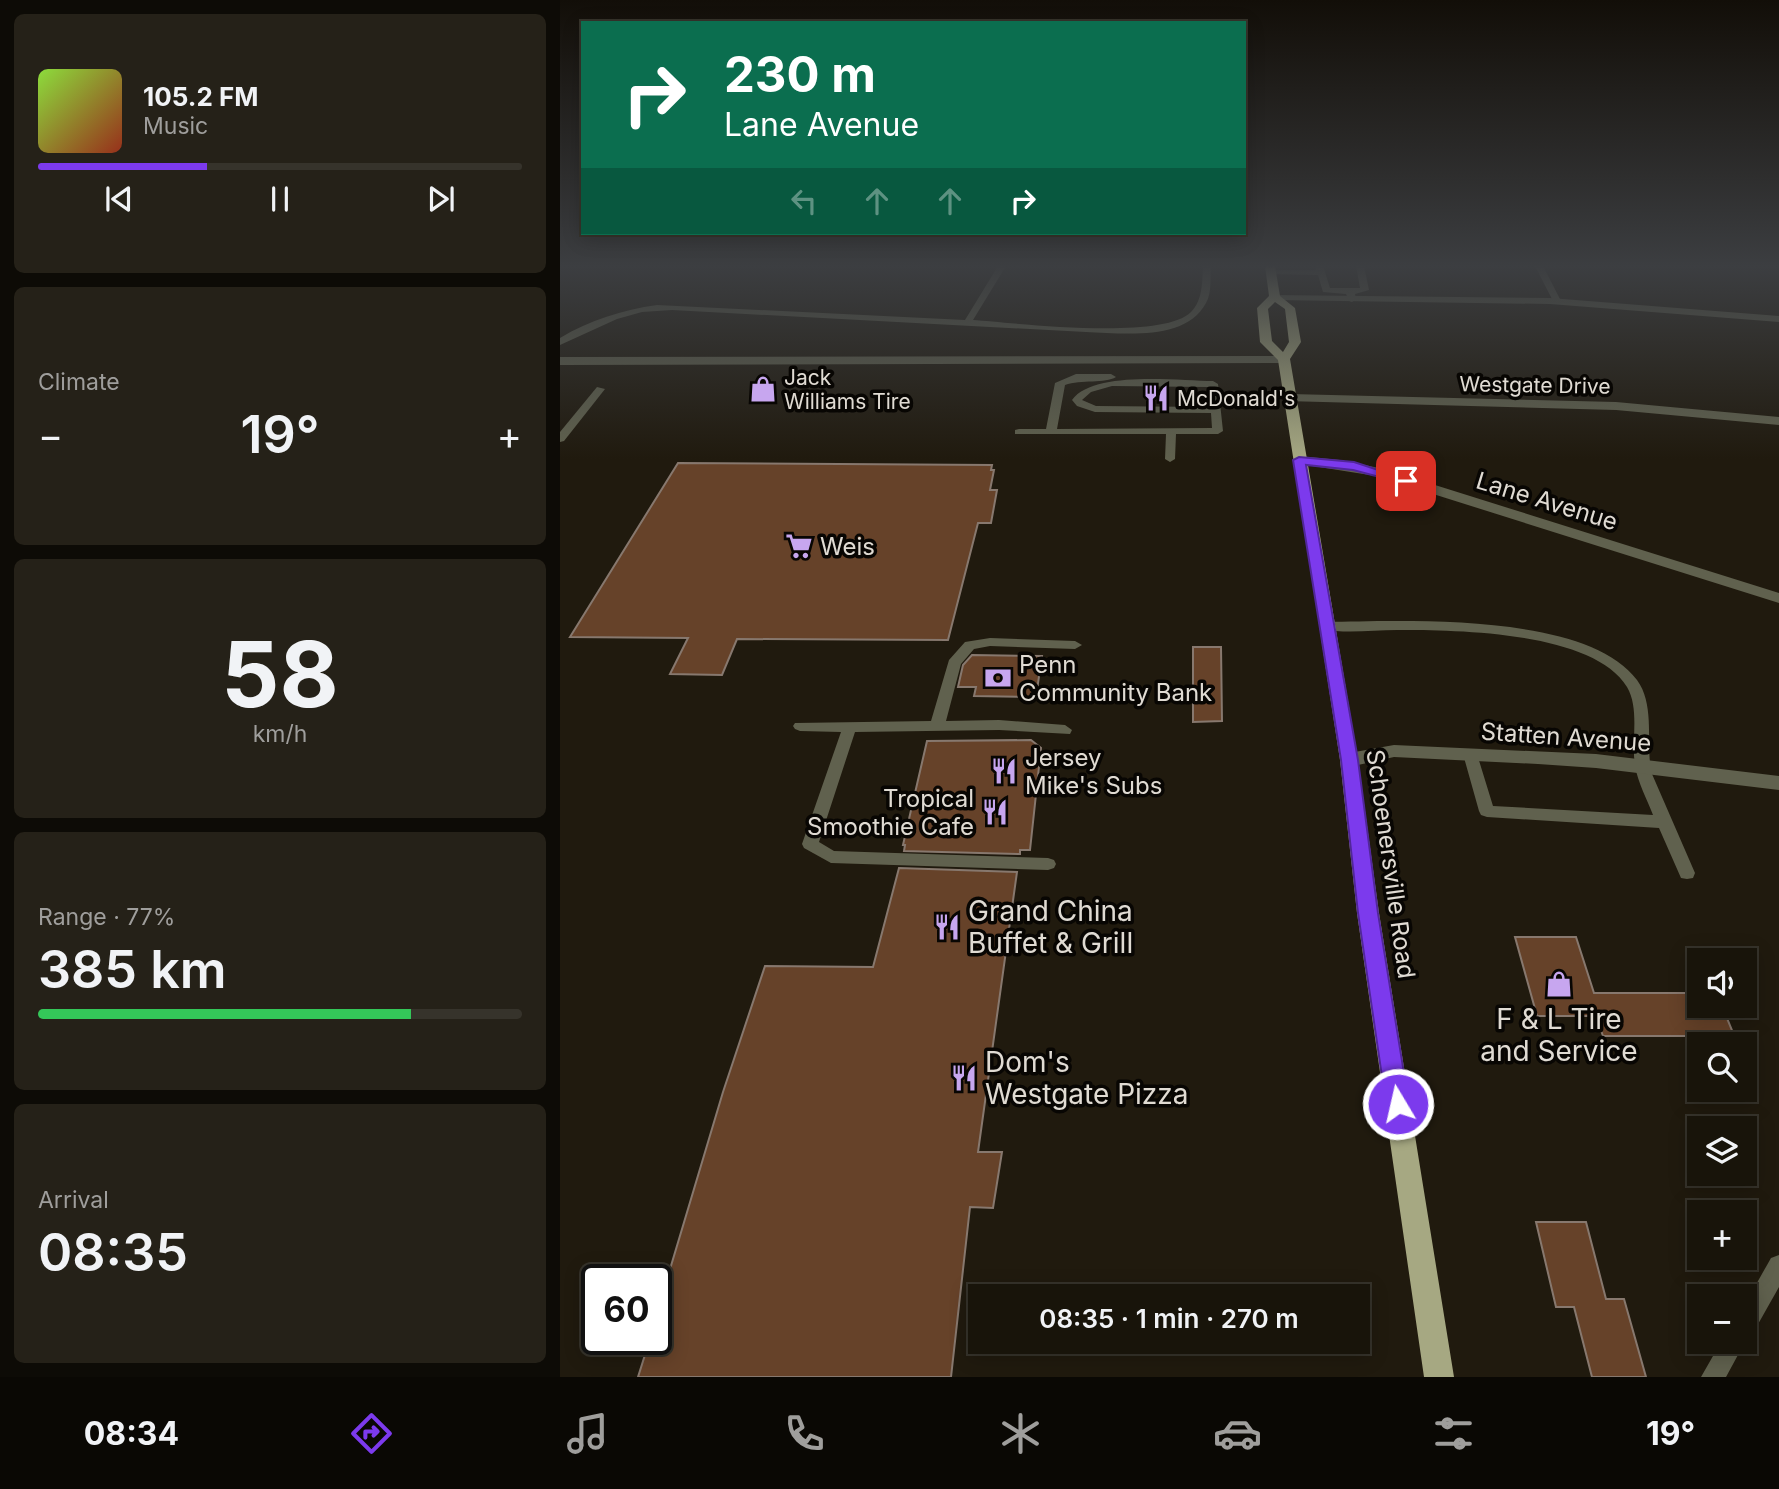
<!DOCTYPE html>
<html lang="en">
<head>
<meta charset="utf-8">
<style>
	body { margin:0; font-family:Inter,sans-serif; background:#252118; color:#f1f3f6; height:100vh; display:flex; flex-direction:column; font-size:26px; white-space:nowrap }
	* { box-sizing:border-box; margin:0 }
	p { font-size:23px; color:#9f9e9c }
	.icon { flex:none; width:38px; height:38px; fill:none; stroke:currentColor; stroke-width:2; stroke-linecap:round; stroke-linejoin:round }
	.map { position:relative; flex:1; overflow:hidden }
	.drawer { display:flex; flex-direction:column; gap:14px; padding:14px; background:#0d0b06; width:560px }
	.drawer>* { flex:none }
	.hud { position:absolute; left:21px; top:21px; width:665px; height:214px; border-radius:0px; box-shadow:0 4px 18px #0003,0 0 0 2px #36332b; background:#0b6e4f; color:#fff; overflow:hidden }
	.tools { position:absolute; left:1127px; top:948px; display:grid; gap:14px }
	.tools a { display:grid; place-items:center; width:70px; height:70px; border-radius:0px; background:#18140a; box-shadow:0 4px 18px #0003,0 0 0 2px #36332b; font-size:35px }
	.speed { position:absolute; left:21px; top:1264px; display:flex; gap:14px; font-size:35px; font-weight:700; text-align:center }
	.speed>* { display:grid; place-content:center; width:91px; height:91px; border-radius:50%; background:#18140a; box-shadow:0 4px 18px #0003,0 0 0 2px #36332b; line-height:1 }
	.speed .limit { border:4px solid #111; border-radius:10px; background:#fff; color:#111 }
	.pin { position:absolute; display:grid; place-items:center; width:60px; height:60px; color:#fff; margin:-30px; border-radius:14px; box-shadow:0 4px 10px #0006 }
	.me { position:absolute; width:77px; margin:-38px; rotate:351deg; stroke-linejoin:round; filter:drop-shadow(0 0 5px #0008) }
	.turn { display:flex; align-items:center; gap:24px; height:147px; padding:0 28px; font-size:32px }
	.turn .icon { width:91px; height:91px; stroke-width:2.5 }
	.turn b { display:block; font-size:49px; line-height:60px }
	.lanes { display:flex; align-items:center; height:66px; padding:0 28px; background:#0003; justify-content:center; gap:35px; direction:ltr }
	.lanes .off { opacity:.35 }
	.big { font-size:52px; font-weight:600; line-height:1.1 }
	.drawer .card { flex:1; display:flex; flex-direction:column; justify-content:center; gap:10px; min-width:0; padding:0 24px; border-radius:10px; background:#252118 }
	.drawer .dial { align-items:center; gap:0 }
	.dial b { font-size:91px; line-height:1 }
	.song { display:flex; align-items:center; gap:21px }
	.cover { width:84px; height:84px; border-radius:10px; background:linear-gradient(135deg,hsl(90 70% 55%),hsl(10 70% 35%)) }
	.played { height:7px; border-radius:4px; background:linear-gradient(90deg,#7c3aed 35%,#36332b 35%) }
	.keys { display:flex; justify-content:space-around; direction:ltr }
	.heat { display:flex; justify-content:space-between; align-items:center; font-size:38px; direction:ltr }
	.charge { height:10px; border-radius:5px; background:linear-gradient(90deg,#34c759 77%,#36332b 0) }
	.trip { position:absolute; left:408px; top:1284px; width:402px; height:70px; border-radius:0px; background:#18140a; box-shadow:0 4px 18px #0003,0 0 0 2px #36332b; font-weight:600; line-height:70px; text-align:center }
	.menu { display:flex; height:112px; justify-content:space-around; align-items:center; background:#0a0804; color:#9f9e9c }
	.menu .icon { width:49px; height:49px }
	.menu .current { color:#7c3aed }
	.menu b { font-size:32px; color:#f1f3f6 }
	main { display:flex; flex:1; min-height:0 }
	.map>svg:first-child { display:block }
	.building { fill:#664229; stroke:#87786e; stroke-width:2 }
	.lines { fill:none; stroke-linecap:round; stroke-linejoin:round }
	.lane { fill:#60614e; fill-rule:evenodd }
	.street { fill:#60614e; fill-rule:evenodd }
	.primary { fill:#a6a882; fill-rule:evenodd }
	.route { fill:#7c3aed; stroke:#51269a; stroke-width:2 }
	.labels { text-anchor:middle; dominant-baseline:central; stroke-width:7; stroke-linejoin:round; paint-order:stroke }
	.far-poi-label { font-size:21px; fill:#e0dbd3; stroke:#080603; text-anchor:start }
	.far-street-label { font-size:21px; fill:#e0dbd3; stroke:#080603 }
	.street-label { font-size:24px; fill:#e0dbd3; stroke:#080603 }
	.poi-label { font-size:24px; fill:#e0dbd3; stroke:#080603; text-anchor:start }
	.near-poi-label { font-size:28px; fill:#e0dbd3; stroke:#080603; text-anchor:start }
</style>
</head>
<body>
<main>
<section class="drawer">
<div class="card">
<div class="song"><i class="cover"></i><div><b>105.2 FM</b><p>Music</p></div></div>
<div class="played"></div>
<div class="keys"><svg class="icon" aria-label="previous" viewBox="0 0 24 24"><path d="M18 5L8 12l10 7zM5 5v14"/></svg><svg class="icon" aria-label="pause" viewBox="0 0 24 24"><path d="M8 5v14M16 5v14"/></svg><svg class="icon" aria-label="next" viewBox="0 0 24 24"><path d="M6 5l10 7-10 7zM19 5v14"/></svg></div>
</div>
<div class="card"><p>Climate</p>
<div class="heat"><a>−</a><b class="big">19°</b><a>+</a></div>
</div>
<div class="card dial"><b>58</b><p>km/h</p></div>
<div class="card"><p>Range · 77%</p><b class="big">385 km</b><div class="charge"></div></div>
<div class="card"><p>Arrival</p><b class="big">08:35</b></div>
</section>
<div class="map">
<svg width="1219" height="1377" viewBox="0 0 1219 1377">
	<rect width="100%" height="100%" fill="#201a0e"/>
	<!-- building -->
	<g class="building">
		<polygon points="118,463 432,465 431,470 434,470 430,490 437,490 431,523 418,523 388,640 177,639 162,675 110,674 128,638 10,637"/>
		<polygon points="633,647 661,647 662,721 633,722"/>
		<polygon points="412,655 482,656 476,697 414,696 416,687 398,687 403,665"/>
		<polygon points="471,740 481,748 470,850 460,850 460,854 344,851 345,845 343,845 367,741"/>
		<polygon points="339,868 457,872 418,1152 442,1152 433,1208 410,1207 391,1377 78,1377 90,1339 96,1339 96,1316 163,1092 205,966 313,967"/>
		<polygon points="955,937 1016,937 1034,993 1139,993 1139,1006 1162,1006 1178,1045 1146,1045 1142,1036 1043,1036 1036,1016 977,1016"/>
		<polygon points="976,1222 1026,1222 1046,1299 1064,1299 1086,1377 1032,1377 1014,1307 996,1307"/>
	</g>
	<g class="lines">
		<!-- lane -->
		<g class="lane">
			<path d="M438,266H446L413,320C457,323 602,341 631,312C643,300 642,282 643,266H651C650,278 652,293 646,303C625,342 563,333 526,332L112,310L82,312L57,319L0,345V338C30,320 62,310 97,305L405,320Z"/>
			<polygon points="755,266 763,266 770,288 800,288 796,266 804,266 809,290 795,294 796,299 792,302 789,301 786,294 763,292 758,275 711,274 707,272 711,270 756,270"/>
			<polygon points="975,266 983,266 1001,301 1000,303 993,301"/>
			<path d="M516,374H551L556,377C545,384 521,379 505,385L497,429L652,428L651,413L535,412L517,406L512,400C534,370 618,381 653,381L658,384L663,431L658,434H616L615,459L610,462L605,459L606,434H455V430L459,429H486L495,383ZM552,386L648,387L650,407L536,406L522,400L531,392Z"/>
			<polygon points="37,387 45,389 4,441 0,442 0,432"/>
			<path d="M767,622C845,621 1027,612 1077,680C1096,706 1085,745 1092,774L1135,873L1133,878L1127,879L1121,878L1099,828L927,817L921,815L919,811L903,754L905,750H915L917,754L933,806L1093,815C1087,799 1078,783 1075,766C1071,741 1080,709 1067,687C1033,631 895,630 837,630C813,630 785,634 762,629L760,626Z"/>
			<polygon points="430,638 515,641 522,645 515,649 430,646 414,649 401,664 386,721 439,720 505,725 512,730 510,734 439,730 295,732 259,842 274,851 488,858 494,860 496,864 494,868 488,870 271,863 244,848 242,844 281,732 240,731 235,729 233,726 235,723 371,721 389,660 405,642"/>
			<polygon points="1219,1255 1219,1287 1193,1333 1185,1336 1185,1304 1211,1258"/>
			<polygon points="1185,1340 1185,1342 1166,1377 1141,1377 1161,1342 1185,1342"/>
		</g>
		<!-- street -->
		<g class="street">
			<polygon points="711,295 990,298 1219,316 1219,322 990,304 715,300 710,297"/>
			<polygon points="728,356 730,359 724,363 0,365 0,357"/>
			<polygon points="730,394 1056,402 1219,417 1219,425 1056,410 726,401 726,395"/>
			<polygon points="739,456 780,460 824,469 1219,593 1219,603 816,476 734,463 732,460"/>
			<polygon points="834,745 1036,754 1219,776 1219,790 1036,768 978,764 834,757 789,767 782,765 780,760 782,755 789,753"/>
		</g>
		<!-- primary -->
		<path class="primary" d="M705,266H715L720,296L735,308L741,342L730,359L798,760L819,913L894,1377H864L797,913L780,760L718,360L700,342L697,308L709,296ZM715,302L725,309L729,342L723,352L712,341L708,309Z"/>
	</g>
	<!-- sky -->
	<linearGradient id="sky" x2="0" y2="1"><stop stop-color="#120e08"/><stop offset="0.58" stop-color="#3c3e41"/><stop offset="1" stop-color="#3c3e41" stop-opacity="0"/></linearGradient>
	<rect width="1219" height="459" fill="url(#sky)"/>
	<!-- route -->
	<polygon class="route" points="739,457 794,462 852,481 846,484 793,470 746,465 798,760 818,913 849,1104 845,1111 838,1114 830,1111 826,1104 798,913 781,760 733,460"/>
	<!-- icons -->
	<defs>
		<g id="shop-bare" transform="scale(2.1)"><path d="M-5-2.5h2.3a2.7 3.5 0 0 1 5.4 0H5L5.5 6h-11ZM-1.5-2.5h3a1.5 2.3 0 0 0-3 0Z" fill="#c7a6ef" stroke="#080603" stroke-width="2.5" paint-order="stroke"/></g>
		<g id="restaurant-bare" transform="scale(2.1)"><path d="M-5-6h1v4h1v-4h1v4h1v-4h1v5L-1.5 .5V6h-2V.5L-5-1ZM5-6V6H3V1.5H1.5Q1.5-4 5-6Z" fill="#c7a6ef" stroke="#080603" stroke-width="2.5" paint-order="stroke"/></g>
		<g id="supermarket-bare" transform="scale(2.1)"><path d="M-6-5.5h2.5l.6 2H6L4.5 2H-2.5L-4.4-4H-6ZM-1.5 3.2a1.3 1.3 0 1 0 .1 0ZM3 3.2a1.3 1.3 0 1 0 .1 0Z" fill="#c7a6ef" stroke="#080603" stroke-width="2.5" paint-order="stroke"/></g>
		<g id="bank-bare" transform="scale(2.1)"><path d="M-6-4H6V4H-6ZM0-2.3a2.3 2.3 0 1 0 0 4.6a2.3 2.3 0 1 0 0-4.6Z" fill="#c7a6ef" stroke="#080603" stroke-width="2.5" paint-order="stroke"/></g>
	</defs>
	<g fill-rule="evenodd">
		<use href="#shop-bare" x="203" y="389"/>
		<use href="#restaurant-bare" x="596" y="398"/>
		<use href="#supermarket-bare" x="239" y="546"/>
		<use href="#bank-bare" x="438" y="678"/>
		<use href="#restaurant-bare" x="444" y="771"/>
		<use href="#restaurant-bare" x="435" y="812"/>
		<use href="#restaurant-bare" x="387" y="927"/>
		<use href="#shop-bare" x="999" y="984"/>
		<use href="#restaurant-bare" x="404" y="1078"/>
	</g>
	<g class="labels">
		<!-- far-poi labels -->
		<g class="far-poi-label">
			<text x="224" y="377">Jack<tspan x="224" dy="24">Williams Tire</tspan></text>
			<text x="617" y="398">McDonald's</text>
		</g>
		<!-- far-street labels -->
		<g class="far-street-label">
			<text transform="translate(975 385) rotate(1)">Westgate Drive</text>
		</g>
		<!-- street labels -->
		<g class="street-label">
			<text transform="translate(987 501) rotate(17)">Lane Avenue</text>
			<text transform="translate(1006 737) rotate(4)">Statten Avenue</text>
			<text transform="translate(831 864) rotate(82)">Schoenersville Road</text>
		</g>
		<!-- poi labels -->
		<g class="poi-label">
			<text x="260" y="546">Weis</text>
			<text x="459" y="664">Penn<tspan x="459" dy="28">Community Bank</tspan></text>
			<text x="465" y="757">Jersey<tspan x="465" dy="28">Mike's Subs</tspan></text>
			<text x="414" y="798" text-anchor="end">Tropical<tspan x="414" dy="28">Smoothie Cafe</tspan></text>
		</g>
		<!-- near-poi labels -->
		<g class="near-poi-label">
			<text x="408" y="911">Grand China<tspan x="408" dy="32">Buffet &amp; Grill</tspan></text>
			<text x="999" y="1019" text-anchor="middle">F &amp; L Tire<tspan x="999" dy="32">and Service</tspan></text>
			<text x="425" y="1062">Dom's<tspan x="425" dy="32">Westgate Pizza</tspan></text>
		</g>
	</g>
</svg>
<div class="tools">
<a><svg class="icon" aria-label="sound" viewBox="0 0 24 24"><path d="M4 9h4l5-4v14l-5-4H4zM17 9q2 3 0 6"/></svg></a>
<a><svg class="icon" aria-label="search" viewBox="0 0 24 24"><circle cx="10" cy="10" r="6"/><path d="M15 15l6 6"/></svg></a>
<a><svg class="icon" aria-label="layers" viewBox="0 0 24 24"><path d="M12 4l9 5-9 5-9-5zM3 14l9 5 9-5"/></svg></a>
<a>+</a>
<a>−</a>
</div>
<div class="speed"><div class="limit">60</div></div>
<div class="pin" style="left:846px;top:481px;background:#d93025"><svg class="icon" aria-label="arrive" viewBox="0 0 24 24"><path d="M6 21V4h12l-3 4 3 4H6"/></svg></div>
<svg class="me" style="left:838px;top:1104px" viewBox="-20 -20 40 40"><circle r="17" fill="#7c3aed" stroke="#fff" stroke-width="3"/><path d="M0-11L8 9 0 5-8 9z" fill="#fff"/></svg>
<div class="trip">08:35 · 1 min · 270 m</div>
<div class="hud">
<div class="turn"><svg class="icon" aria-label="right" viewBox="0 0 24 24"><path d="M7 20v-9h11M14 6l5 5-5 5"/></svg><div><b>230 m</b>Lane Avenue</div></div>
<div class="lanes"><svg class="icon off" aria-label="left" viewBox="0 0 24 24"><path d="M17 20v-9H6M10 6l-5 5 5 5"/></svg><svg class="icon off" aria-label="ahead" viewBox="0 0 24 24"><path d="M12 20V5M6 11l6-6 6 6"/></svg><svg class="icon off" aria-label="ahead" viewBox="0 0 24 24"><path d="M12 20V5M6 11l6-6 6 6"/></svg><svg class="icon" aria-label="right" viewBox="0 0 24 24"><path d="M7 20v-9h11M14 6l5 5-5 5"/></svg></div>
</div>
</div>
</main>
<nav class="menu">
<b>08:34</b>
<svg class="icon current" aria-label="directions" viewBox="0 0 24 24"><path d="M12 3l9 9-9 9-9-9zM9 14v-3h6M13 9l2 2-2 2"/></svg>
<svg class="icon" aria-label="music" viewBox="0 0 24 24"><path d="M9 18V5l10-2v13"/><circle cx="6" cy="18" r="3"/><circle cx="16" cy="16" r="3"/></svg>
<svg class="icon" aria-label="phone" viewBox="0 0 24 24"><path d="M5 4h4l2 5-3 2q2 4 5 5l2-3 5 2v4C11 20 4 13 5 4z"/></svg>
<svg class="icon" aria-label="climate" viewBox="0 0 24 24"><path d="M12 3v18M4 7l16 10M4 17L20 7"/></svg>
<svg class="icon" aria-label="car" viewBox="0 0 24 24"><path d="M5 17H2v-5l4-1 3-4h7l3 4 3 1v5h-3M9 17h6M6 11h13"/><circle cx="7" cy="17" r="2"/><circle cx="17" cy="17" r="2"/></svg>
<svg class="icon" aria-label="filters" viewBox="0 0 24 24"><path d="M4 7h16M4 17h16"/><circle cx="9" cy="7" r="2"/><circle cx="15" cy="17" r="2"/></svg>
<b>19°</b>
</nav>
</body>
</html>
